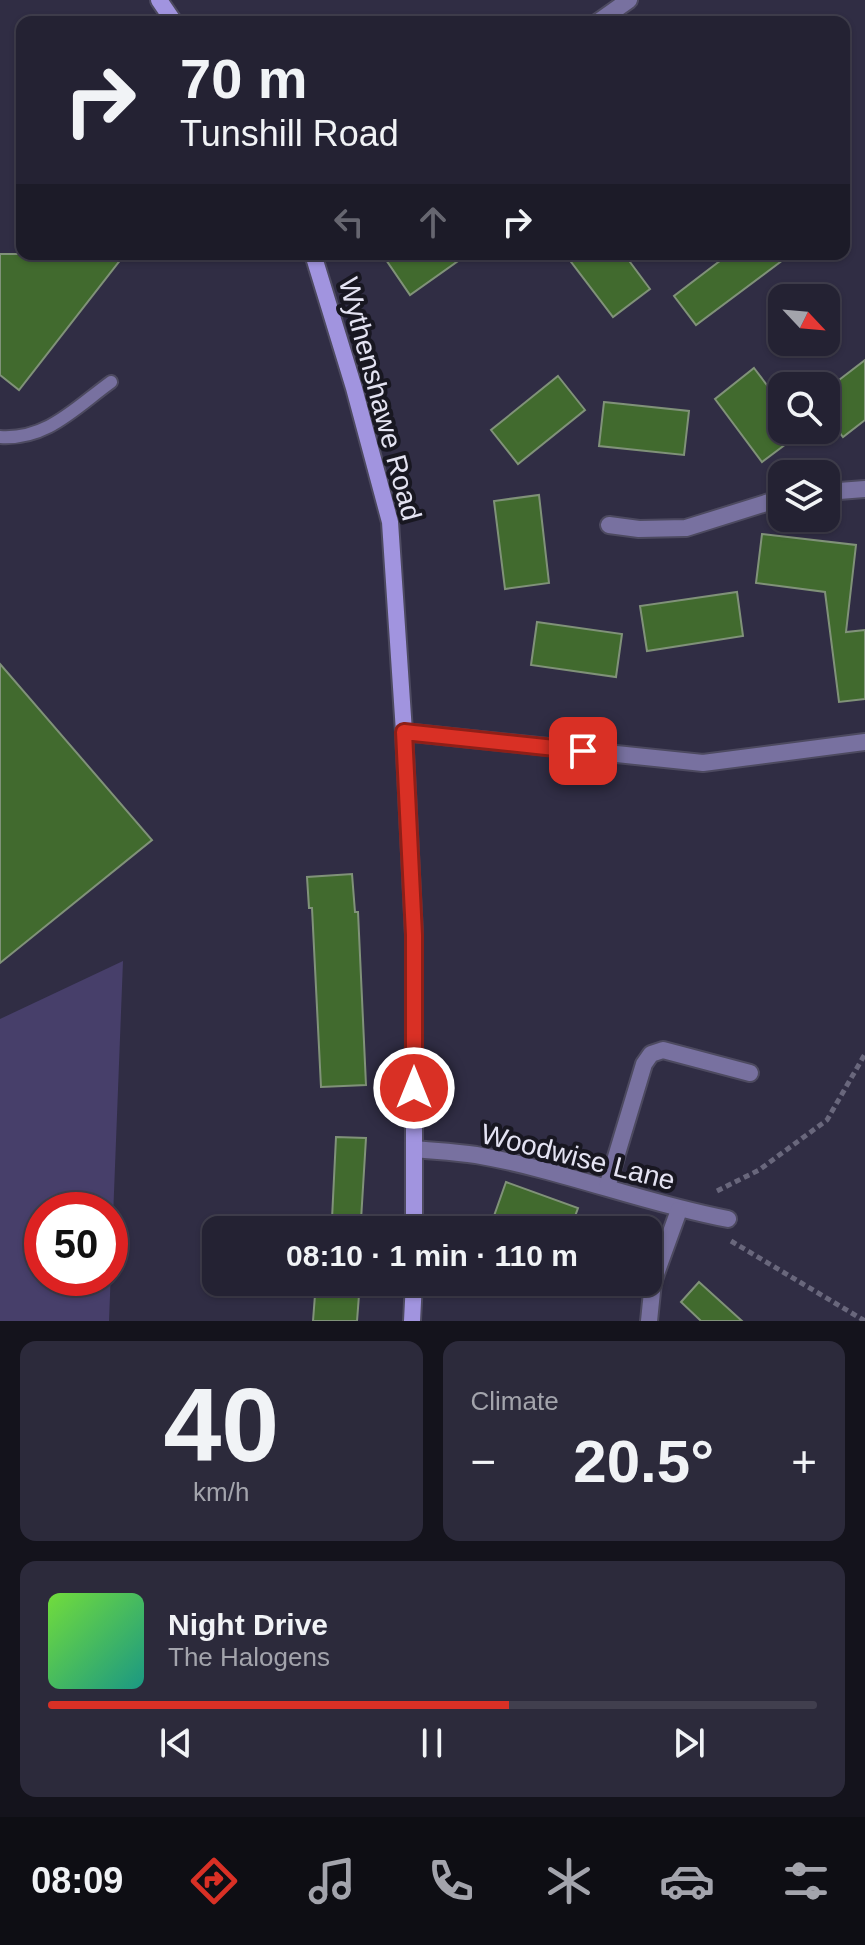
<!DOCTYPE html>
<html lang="en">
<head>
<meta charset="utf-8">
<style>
	body { margin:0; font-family:Helvetica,sans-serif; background:#2c2a3b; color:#f1f3f6; height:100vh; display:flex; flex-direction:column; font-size:30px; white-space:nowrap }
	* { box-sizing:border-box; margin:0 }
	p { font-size:26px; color:#a3a4ac }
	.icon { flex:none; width:44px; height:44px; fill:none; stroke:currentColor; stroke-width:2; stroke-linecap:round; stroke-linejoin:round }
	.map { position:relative; height:1321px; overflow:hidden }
	.panel { display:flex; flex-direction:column; gap:20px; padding:20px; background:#14131c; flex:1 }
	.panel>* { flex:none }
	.top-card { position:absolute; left:16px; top:16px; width:834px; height:244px; border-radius:16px; box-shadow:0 2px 6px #0004,0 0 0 2px #413f4e; background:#242233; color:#f1f3f6; overflow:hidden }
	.needle { width:52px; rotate:116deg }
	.controls { position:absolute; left:768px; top:284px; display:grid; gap:16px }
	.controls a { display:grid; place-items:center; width:72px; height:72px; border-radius:16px; background:#242233; box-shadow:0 2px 6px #0004,0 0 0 2px #413f4e; font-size:40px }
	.speed { position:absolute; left:24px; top:1192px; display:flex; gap:16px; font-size:40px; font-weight:700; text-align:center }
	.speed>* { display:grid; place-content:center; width:104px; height:104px; border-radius:50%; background:#242233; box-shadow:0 2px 6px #0004,0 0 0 2px #413f4e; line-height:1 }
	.speed .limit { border:12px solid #d22; background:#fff; color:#111 }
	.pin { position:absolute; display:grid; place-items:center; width:68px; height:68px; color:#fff; margin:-34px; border-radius:16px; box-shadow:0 4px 12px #0006 }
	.me { position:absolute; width:88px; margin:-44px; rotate:0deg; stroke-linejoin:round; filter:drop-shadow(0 0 6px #0008) }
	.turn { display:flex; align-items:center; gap:28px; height:168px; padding:0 32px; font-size:36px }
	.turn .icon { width:104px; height:104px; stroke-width:2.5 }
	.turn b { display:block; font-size:56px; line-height:68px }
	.lanes { display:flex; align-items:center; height:76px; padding:0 32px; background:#0003; justify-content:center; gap:40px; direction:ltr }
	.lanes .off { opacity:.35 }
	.big { font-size:60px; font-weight:700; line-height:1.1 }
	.panel .widget { flex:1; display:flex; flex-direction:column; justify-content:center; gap:12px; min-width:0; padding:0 28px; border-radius:16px; background:#2c2a3b }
	.panel .dial { align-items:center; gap:0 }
	.dial b { font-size:104px; line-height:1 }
	.song { display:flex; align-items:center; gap:24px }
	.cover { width:96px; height:96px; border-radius:12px; background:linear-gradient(135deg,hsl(100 70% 55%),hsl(170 70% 35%)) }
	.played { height:8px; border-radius:4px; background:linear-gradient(90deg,#d93025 60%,#413f4e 60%) }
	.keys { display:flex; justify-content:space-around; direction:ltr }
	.heat { display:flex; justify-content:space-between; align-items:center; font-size:44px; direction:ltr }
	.panel .tiles { flex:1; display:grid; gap:20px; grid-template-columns:1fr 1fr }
	.widget:last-child { grid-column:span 2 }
	.trip { position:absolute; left:202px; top:1216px; width:460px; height:80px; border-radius:16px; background:#242233; box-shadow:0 2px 6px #0004,0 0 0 2px #413f4e; font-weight:700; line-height:80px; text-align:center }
	.tabs { display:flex; height:128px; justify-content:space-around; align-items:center; background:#0e0e14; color:#a3a4ac }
	.tabs .icon { width:56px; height:56px }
	.tabs .selected { color:#d93025 }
	.tabs b { font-size:36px; color:#f1f3f6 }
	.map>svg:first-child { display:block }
	.green { fill:#473f6a; fill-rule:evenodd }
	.building { fill:#416a2e; stroke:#809279; stroke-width:2 }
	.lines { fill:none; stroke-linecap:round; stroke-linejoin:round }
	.service-casing { stroke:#4d4a60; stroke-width:16 }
	.minor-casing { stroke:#4d4a60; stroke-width:20 }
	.secondary-casing { stroke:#4d4a60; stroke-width:20 }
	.path { stroke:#69677c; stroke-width:5; stroke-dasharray:6 4; stroke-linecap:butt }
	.service { stroke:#7871a0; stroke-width:12 }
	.minor { stroke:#7871a0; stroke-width:16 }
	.secondary { stroke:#a194df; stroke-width:16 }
	.route-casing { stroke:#8d1f18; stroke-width:20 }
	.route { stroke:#d93025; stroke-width:14 }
	.labels { text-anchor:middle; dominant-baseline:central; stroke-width:8; stroke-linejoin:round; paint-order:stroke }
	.street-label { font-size:28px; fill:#e4e3f2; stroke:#181721 }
</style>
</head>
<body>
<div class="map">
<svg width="865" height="1321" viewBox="0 0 865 1321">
	<rect width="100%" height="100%" fill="#302d44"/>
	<!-- green -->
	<path class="green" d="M123,961L109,1321H0V1019ZM42,1210H110V1278H42Z"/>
	<!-- building -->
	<g class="building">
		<polygon points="0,254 125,254 19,390 0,375"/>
		<polygon points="382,254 468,254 410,295"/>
		<polygon points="565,254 624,254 650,289 613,317"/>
		<polygon points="729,254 791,254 696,325 674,296"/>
		<polygon points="865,360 865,420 843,437 826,415 826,390"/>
		<polygon points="754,368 782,405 782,430 802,432 762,462 715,399"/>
		<polygon points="558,376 585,410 518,464 491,430"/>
		<polygon points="604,402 689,411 684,455 599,446"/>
		<polygon points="539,495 549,583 505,589 494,501"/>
		<polygon points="762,534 856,545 846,632 865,630 865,699 839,702 825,592 756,583"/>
		<polygon points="737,592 743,636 647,651 640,606"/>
		<polygon points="537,622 622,634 616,677 531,665"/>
		<polygon points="0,664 152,840 0,963"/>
		<polygon points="352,874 355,912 358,912 366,1085 321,1087 312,908 309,908 307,877"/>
		<polygon points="336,1137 366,1138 361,1220 332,1219"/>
		<polygon points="506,1182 578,1208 570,1230 555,1230 525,1219 521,1230 489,1230"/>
		<polygon points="316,1282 360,1282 357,1321 313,1321"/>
		<polygon points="699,1282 742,1321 701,1321 681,1302"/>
	</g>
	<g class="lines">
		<!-- service casing -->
		<g class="service-casing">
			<path id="service" d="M0,437C47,440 75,408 111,382"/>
		</g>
		<!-- minor casing -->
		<g class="minor-casing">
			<g id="minor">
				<polyline points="598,22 629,0"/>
				<polyline points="826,492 865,489"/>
				<polyline points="609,525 639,529 686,528 782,498"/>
				<polyline points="404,732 703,763 865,742"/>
				<path d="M414,1149C435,1151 456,1152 476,1155C562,1170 643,1203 728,1219"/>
				<polyline points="607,1187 644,1064 651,1054 663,1050 750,1073"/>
				<polyline points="649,1321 653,1282 679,1210"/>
			</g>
		</g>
		<!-- secondary casing -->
		<g class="secondary-casing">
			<g id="secondary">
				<polyline points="159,0 174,22"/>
				<polyline points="313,254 354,388 390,522 404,732 414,935 414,1230"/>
				<polyline points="412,1321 414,1282"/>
			</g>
		</g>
		<!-- path -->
		<g class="path">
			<polyline points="717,1191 759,1170 827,1120 865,1054"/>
			<polyline points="731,1241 865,1321"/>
		</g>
		<!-- service -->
		<use href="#service" class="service"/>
		<!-- minor -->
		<use href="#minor" class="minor"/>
		<!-- secondary -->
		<use href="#secondary" class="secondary"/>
	</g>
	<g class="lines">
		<!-- route casing -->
		<g class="route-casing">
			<polyline id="route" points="414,1088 414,935 404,732 583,751"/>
		</g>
		<!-- route -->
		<use href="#route" class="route"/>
	</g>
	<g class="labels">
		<!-- street labels -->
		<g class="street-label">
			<text transform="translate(380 399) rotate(75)">Wythenshawe Road</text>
			<text transform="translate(578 1157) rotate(14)">Woodwise Lane</text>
		</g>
	</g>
</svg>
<div class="controls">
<a><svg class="needle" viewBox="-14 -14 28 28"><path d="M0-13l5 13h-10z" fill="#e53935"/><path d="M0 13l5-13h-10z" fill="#a3a4ac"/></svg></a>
<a><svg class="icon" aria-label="search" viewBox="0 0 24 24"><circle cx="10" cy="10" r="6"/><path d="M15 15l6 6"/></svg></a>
<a><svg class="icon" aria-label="layers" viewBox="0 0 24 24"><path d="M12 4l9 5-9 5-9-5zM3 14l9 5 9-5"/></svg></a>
</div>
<div class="speed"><div class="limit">50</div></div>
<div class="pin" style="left:583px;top:751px;background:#d93025"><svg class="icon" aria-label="arrive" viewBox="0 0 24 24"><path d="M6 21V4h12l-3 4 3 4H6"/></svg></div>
<svg class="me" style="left:414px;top:1088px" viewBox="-20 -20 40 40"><circle r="17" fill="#d93025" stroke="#fff" stroke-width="3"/><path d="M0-11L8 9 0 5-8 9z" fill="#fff"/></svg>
<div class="trip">08:10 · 1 min · 110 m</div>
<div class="top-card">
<div class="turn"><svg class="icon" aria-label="right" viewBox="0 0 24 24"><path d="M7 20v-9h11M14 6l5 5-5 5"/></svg><div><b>70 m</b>Tunshill Road</div></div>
<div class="lanes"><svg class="icon off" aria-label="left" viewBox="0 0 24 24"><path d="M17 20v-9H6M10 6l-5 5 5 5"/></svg><svg class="icon off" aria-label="ahead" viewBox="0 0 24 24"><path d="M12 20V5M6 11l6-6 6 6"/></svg><svg class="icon" aria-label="right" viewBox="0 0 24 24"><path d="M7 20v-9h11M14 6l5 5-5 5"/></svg></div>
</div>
</div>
<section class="panel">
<div class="tiles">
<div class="widget dial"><b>40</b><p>km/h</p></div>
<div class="widget"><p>Climate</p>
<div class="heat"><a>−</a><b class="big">20.5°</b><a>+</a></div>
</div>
<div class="widget">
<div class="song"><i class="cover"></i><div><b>Night Drive</b><p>The Halogens</p></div></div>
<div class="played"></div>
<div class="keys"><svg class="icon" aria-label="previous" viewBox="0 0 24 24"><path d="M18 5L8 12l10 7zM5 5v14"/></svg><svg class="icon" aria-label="pause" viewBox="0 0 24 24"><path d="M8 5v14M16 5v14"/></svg><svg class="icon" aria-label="next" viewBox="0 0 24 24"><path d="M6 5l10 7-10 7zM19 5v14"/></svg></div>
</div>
</div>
</section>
<nav class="tabs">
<b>08:09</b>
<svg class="icon selected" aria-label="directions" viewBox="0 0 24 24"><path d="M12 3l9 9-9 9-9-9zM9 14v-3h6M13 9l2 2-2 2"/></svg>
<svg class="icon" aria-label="music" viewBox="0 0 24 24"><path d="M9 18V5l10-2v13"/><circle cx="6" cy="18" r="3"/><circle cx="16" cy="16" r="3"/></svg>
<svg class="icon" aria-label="phone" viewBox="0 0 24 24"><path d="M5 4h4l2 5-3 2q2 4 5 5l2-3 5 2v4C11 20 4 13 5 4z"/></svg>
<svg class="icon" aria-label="climate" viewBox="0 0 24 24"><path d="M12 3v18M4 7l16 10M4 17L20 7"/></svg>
<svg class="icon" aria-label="car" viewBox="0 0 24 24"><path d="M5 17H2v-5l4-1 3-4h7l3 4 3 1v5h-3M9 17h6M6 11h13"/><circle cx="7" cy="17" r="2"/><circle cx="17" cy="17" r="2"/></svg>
<svg class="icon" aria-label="filters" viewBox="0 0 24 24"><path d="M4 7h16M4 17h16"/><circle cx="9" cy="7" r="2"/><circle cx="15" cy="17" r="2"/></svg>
</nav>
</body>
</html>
